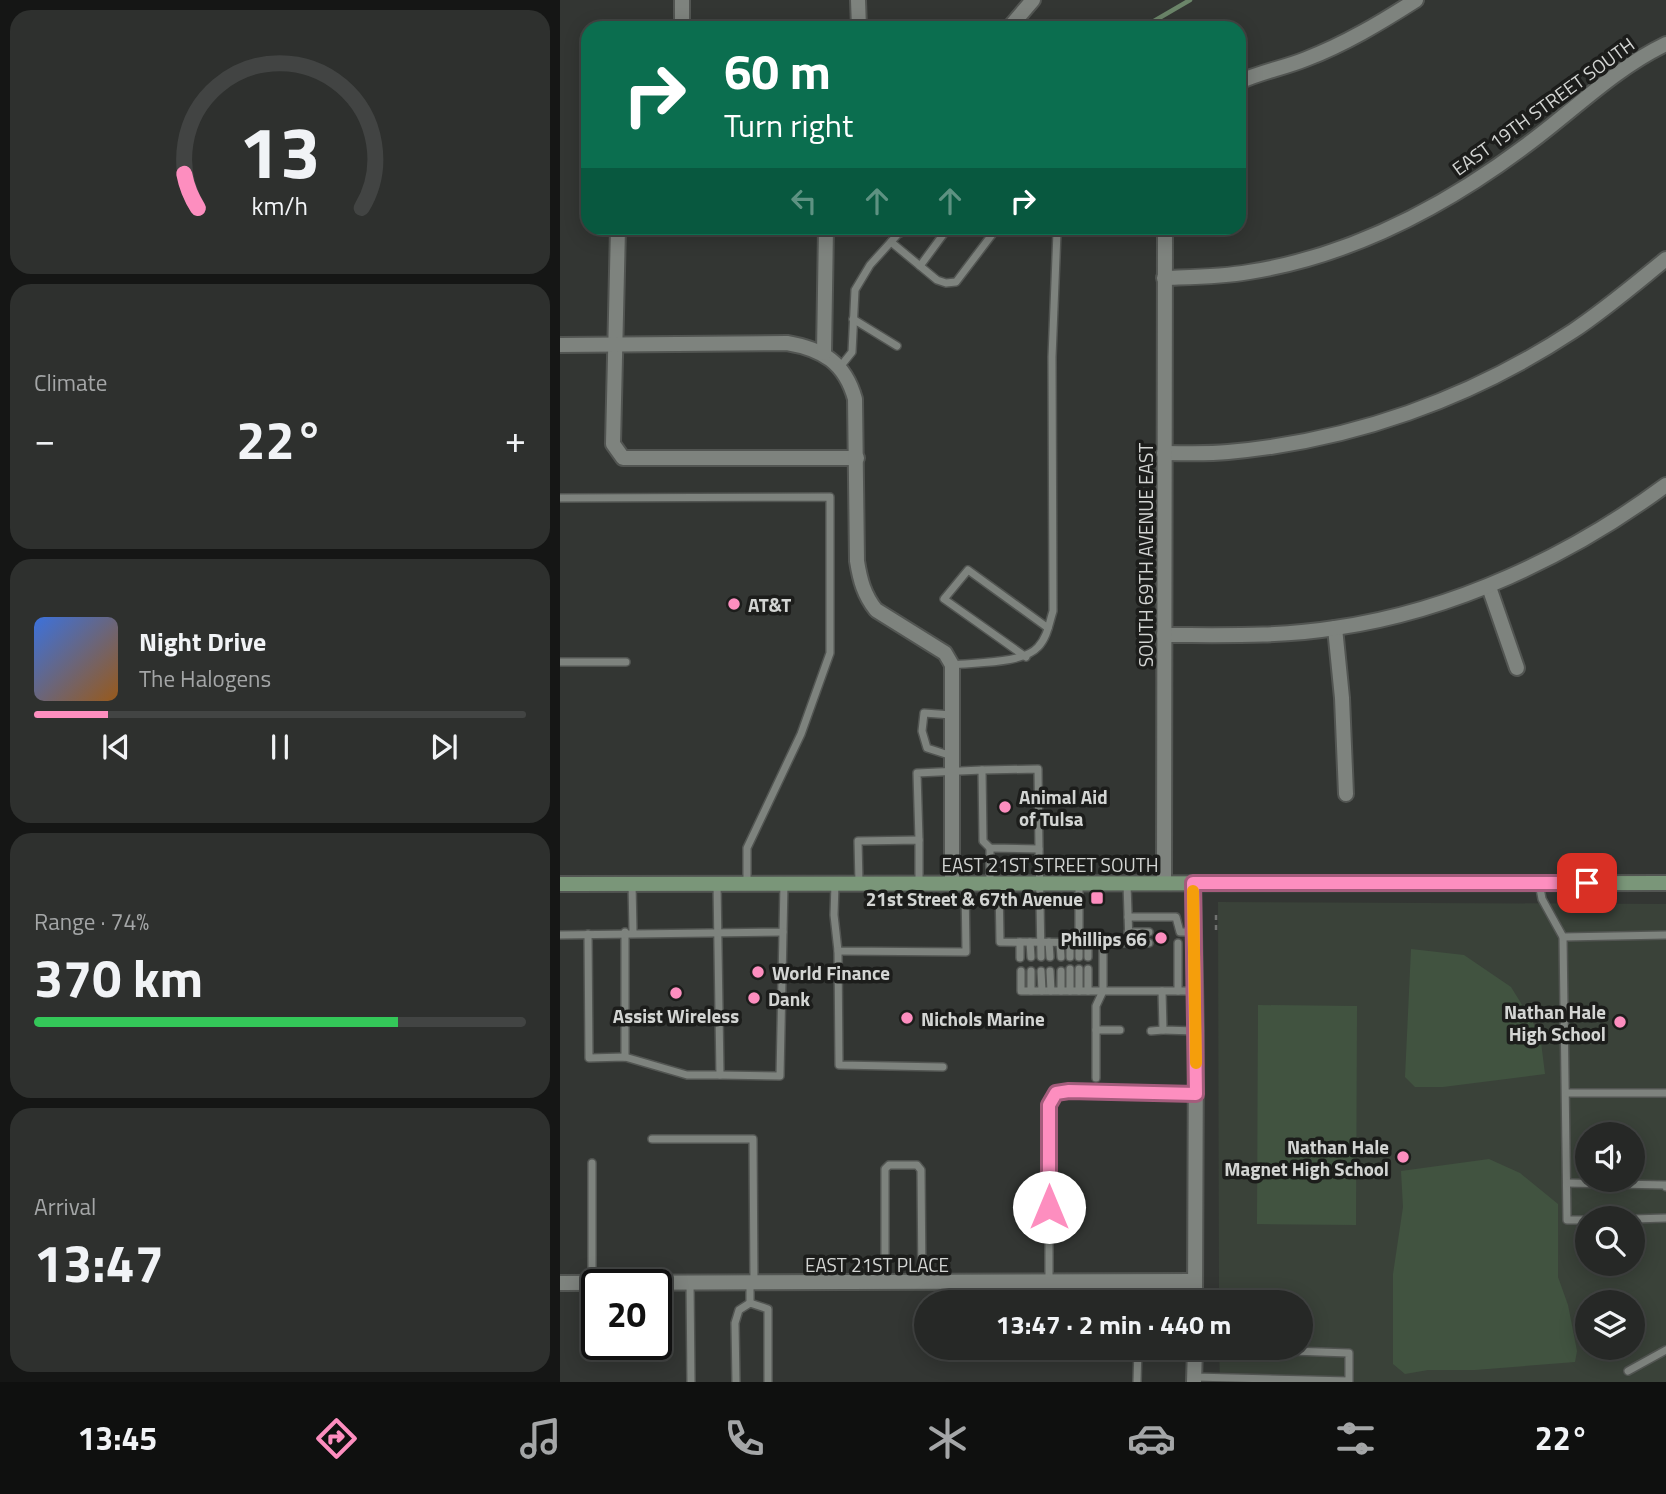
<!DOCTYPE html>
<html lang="en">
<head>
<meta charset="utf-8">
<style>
	body { margin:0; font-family:"Titillium Web",sans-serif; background:#2e302e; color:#f1f3f6; height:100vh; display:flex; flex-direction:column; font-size:26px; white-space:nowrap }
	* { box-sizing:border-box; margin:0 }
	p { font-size:23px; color:#a4a6a7 }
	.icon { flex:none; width:38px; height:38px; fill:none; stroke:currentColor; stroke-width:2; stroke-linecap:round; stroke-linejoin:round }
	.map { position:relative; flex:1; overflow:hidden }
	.details { display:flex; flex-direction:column; gap:10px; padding:10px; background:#151615; width:560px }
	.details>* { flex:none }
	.guide { position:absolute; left:21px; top:21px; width:665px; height:214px; border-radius:21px; box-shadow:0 4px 18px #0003,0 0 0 2px #424443; background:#0b6e4f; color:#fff; overflow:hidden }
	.tools { position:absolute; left:1015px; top:1122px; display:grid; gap:14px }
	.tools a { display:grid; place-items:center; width:70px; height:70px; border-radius:50%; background:#262826; box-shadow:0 4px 18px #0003,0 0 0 2px #424443; font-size:35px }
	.speed { position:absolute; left:21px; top:1269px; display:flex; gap:14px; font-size:35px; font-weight:700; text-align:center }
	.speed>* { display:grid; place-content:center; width:91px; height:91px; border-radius:50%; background:#262826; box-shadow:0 4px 18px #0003,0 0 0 2px #424443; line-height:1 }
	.speed .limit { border:4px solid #111; border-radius:10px; background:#fff; color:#111 }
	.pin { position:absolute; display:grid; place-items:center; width:60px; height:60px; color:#fff; margin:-30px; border-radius:14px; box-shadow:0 4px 10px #0006 }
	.me { position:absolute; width:77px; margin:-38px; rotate:0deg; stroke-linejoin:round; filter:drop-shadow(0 0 5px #0008) }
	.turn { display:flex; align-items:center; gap:24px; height:147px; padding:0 28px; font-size:32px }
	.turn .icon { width:91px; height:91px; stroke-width:2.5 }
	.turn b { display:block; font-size:49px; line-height:60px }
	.lanes { display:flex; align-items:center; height:66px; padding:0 28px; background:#0003; justify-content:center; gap:35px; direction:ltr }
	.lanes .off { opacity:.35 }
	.big { font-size:52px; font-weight:700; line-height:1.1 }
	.details .card { flex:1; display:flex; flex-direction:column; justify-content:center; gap:10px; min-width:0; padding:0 24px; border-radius:21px; background:#2e302e }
	.details .dial { align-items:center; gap:0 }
	.dial svg { height:182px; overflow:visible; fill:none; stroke:#424443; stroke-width:7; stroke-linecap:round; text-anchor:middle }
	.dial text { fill:#f1f3f6; stroke:none }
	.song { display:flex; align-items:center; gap:21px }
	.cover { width:84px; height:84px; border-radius:10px; background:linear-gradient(135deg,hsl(220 70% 55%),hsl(30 70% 35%)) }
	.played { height:7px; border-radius:4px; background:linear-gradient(90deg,#fd8ebf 15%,#424443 15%) }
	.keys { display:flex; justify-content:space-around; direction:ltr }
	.heat { display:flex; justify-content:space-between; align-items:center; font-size:38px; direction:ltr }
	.charge { height:10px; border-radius:5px; background:linear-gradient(90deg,#34c759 74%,#424443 0) }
	.trip { position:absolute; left:354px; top:1290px; width:399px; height:70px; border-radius:35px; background:#262826; box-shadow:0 4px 18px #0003,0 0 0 2px #424443; font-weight:700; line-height:70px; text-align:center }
	.tabs { display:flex; height:112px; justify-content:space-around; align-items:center; background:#0f100f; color:#a4a6a7 }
	.tabs .icon { width:49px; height:49px }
	.tabs .active { color:#fd8ebf }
	.tabs b { font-size:32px; color:#f1f3f6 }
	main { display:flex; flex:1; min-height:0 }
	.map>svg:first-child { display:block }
	.built { fill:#3a4239; fill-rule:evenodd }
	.green { fill:#415340 }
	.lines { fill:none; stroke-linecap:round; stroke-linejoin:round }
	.stream { stroke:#6b8569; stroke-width:4.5 }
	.service-casing { stroke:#525552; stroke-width:10 }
	.minor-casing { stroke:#525552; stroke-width:18 }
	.secondary-casing { stroke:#525552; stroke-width:18 }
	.path { stroke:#707270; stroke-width:2.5; stroke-dasharray:5 5; stroke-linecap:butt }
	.service { stroke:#7e837e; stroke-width:7 }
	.minor { stroke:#7e837e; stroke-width:14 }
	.secondary { stroke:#7a9679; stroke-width:14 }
	.route-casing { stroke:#a45c7c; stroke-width:18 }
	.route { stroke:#fd8ebf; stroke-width:12 }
	.slow { stroke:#f59e0b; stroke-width:12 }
	.poi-dot { fill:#fd8ebf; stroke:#1c1d1b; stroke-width:2.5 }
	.labels { text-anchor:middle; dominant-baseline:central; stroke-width:7; stroke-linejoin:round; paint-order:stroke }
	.street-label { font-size:19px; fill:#d3d5d3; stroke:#1c1d1b }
	.poi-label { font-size:19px; font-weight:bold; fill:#d3d5d3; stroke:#1c1d1b; text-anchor:start }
</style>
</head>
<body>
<main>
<section class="details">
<div class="card dial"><svg viewBox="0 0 100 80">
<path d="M14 69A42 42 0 1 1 86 69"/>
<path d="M14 69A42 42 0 0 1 8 54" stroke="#fd8ebf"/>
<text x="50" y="56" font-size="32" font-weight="700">13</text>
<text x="50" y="72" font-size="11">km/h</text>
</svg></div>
<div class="card"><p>Climate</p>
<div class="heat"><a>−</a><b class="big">22°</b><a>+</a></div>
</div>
<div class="card">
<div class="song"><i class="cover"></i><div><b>Night Drive</b><p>The Halogens</p></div></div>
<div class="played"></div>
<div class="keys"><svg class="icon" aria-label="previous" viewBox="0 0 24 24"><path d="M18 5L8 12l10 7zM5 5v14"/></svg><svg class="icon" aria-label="pause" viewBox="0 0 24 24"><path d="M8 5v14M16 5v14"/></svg><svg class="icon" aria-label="next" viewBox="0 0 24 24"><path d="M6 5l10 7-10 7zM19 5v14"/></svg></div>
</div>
<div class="card"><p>Range · 74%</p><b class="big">370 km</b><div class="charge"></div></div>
<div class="card"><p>Arrival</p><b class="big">13:47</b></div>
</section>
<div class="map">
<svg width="1106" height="1382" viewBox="0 0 1106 1382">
	<rect width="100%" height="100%" fill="#333633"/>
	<!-- built -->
	<path class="built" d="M658,902L1106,904V1382H660L659,1348H740V1302H659ZM1027,1134H1073V1180H1027ZM1027,1218H1073V1264H1027ZM1027,1302H1073V1348H1027Z"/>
	<!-- green -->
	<g class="green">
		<polygon points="851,949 904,955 951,987 980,1034 985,1074 883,1087 855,1087 845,1077"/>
		<polygon points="698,1005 797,1006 796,1225 697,1224"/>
		<polygon points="929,1159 960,1173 998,1204 998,1277 1008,1305 1017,1351 1015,1362 915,1370 868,1370 845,1374 833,1364 833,1274 843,1207 841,1171"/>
	</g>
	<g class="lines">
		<!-- stream -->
		<polyline class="stream" points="582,28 630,0"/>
		<!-- service casing -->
		<g class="service-casing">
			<g id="service">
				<polyline points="331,242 377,280 386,283 396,282 437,228"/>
				<polyline points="360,266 388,228"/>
				<polyline points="293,319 337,346"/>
				<polyline points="280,367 292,352 295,290 310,265 338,234 349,228"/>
				<polyline points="0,498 270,497 270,653 241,734 187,848 187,883"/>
				<polyline points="466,657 384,599 408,570 488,628"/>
				<polyline points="0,662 66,662"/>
				<path d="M392,665C415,662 463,664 478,647C487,638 489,624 493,611L492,357L497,232L493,228"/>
				<polyline points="392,715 364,713 362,731 367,748 392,756"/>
				<polyline points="422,770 478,769 479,849"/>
				<polyline points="359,840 357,773 422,770 423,841 430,848 479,849 481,957"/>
				<polyline points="430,848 430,884"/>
				<polyline points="299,883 298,841 359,840 359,883"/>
				<polyline points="979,883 982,899 1003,937 1007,1220 1027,1220"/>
				<polyline points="72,884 73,932"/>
				<polyline points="275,884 274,915 278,951 406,952 405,884"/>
				<polyline points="439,884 440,942 569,943 567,884"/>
				<polyline points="519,884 519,957"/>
				<polyline points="568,917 616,917 620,932 635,932"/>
				<polyline points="65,932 65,1057"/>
				<polyline points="568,932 589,932"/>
				<polyline points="28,934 29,1058 65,1057 127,1075 160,1075 157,884"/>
				<polyline points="0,935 223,932 224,884"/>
				<polyline points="1003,937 1106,935"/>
				<polyline points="460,942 460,958"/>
				<polyline points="470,942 471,957"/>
				<polyline points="489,942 490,957"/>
				<polyline points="500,943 501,957"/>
				<polyline points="510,943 510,957"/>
				<polyline points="528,943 528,957"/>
				<polyline points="569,943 589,943"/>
				<polyline points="278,951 279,1065 383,1067"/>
				<polyline points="519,969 519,991"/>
				<polyline points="528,969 528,991"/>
				<polyline points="461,971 461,991 543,991 543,943"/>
				<polyline points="471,971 471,991"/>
				<polyline points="481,971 482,991"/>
				<polyline points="490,971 491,991"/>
				<polyline points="501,971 501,991"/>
				<polyline points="510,991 510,969"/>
				<polyline points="602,991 603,1030 636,1031"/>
				<polyline points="618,991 618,943"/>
				<polyline points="536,1030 560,1030"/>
				<polyline points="591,1031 603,1030"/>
				<polyline points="160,1075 220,1076 223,932"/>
				<polyline points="536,1078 536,1006 543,991 636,991"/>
				<polyline points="1007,1093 1106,1093"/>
				<polyline points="92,1139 193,1139 194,1282"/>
				<polyline points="1007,1183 1106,1185 1106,1187"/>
				<polyline points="1073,1219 1106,1218"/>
				<polyline points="325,1282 325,1169 329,1165 357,1165 361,1170 362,1283"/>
				<polyline points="489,1282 489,1105 496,1093 509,1091 636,1094"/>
				<polyline points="32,1283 32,1163"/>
				<polyline points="130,1283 131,1382"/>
				<polyline points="190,1283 190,1303"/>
				<polyline points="578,1302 578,1283"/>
				<polyline points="1068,1371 1106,1350"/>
				<polyline points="634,1377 789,1381 789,1353 648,1348"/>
				<polyline points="176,1382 175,1323 179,1310 190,1303 208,1309 208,1382"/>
				<polyline points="577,1382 578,1348"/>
			</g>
		</g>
		<!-- minor casing -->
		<g class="minor-casing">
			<g id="minor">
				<polyline points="122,0 122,28"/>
				<polyline points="298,0 299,28"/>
				<polyline points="449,28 473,0"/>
				<path d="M679,82C700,72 724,68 746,59C785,44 820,23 856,0"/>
				<polyline points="58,228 53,444 63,458 297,458"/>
				<path d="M604,278C632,277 661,277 689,272C791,256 887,205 968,144C1014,110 1054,69 1106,44"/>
				<path d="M0,345L227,343C263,349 285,363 295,399L297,561C300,580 304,595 316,610L385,653L392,665V884"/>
				<polyline points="264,353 266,228"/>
				<path d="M604,453C626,453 647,454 668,452C792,441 910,399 1013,331C1046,309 1075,284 1106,259"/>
				<polyline points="929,587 957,668"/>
				<polyline points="775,628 782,698 786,794"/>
				<path d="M604,635C661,635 719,637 775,628C894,611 1010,556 1106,485"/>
				<polyline points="604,883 605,228"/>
				<polyline points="633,883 636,1031 635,1302"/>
				<polyline points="0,1283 635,1281"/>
				<polyline points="634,1382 635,1348"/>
			</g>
		</g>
		<!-- secondary casing -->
		<g class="secondary-casing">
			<polyline id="secondary" points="0,884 1106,883"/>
		</g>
		<!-- path -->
		<polyline class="path" points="656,915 656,932"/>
		<!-- service -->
		<use href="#service" class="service"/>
		<!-- minor -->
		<use href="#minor" class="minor"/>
		<!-- secondary -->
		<use href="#secondary" class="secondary"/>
	</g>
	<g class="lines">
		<!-- route casing -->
		<g class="route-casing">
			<polyline id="route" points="489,1207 489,1105 496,1093 509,1091 636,1094 633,883 1027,883"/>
		</g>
		<!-- route -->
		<use href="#route" class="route"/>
		<!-- slow -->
		<polyline class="slow" points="633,891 636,1063"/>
	</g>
	<!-- markers -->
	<g class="poi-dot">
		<circle cx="174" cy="604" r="7"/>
		<circle cx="445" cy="807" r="7"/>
		<rect x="530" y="891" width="14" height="14" rx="3.5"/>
		<circle cx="601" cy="938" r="7"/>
		<circle cx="198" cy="972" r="7"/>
		<circle cx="116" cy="993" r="7"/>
		<circle cx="194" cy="998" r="7"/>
		<circle cx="347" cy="1018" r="7"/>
		<circle cx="1060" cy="1022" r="7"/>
		<circle cx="843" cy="1157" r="7"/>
	</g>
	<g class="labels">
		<!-- street labels -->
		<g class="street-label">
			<text transform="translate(983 106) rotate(-36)">EAST 19TH STREET SOUTH</text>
			<text transform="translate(585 555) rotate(-90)">SOUTH 69TH AVENUE EAST</text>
			<text x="490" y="864">EAST 21ST STREET SOUTH</text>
			<text x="317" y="1264">EAST 21ST PLACE</text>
		</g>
		<!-- poi labels -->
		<g class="poi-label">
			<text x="188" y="604">AT&amp;T</text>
			<text x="459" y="796">Animal Aid<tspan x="459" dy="22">of Tulsa</tspan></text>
			<text x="523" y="898" text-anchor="end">21st Street &amp; 67th Avenue</text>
			<text x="587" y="938" text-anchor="end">Phillips 66</text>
			<text x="212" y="972">World Finance</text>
			<text x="208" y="998">Dank</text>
			<text x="1046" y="1011" text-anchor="end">Nathan Hale<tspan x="1046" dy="22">High School</tspan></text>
			<text x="116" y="1015" text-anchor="middle">Assist Wireless</text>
			<text x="361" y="1018">Nichols Marine</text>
			<text x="829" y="1146" text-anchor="end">Nathan Hale<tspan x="829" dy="22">Magnet High School</tspan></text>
		</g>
	</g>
</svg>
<div class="tools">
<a><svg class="icon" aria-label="sound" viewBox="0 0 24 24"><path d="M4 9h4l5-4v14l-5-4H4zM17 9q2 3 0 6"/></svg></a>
<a><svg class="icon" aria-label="search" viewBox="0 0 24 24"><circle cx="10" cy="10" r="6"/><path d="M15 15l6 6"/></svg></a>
<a><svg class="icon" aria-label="layers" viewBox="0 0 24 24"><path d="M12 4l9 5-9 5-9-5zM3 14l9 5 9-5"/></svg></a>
</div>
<div class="speed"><div class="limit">20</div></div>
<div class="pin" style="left:1027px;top:883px;background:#d93025"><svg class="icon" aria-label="arrive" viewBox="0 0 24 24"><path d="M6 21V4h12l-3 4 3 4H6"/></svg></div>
<svg class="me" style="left:489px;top:1207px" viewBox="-20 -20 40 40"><circle r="19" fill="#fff"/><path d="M0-13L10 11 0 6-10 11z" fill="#fd8ebf"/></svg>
<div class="trip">13:47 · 2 min · 440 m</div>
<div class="guide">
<div class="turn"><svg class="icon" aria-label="right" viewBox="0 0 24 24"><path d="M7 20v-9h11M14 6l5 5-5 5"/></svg><div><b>60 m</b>Turn right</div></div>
<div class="lanes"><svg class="icon off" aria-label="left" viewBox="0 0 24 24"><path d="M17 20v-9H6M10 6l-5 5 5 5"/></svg><svg class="icon off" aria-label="ahead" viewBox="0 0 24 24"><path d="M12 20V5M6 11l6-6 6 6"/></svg><svg class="icon off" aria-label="ahead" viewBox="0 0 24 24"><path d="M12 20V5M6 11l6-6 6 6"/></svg><svg class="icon" aria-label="right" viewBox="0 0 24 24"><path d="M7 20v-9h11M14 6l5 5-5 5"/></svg></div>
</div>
</div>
</main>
<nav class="tabs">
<b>13:45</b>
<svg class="icon active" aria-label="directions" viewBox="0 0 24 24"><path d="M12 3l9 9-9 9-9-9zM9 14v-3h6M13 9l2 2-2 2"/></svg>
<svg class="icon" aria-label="music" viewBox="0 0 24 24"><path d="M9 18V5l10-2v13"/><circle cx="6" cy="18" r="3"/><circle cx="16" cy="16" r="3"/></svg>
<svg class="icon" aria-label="phone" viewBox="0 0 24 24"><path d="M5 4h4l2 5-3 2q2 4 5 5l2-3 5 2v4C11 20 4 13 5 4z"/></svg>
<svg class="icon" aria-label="climate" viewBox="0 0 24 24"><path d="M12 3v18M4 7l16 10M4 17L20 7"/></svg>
<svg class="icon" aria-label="car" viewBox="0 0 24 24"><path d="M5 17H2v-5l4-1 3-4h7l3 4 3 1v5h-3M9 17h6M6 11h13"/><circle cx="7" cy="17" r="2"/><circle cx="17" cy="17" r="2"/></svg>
<svg class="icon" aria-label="filters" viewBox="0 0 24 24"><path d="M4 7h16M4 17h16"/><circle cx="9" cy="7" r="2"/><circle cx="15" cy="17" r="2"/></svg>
<b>22°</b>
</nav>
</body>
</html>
